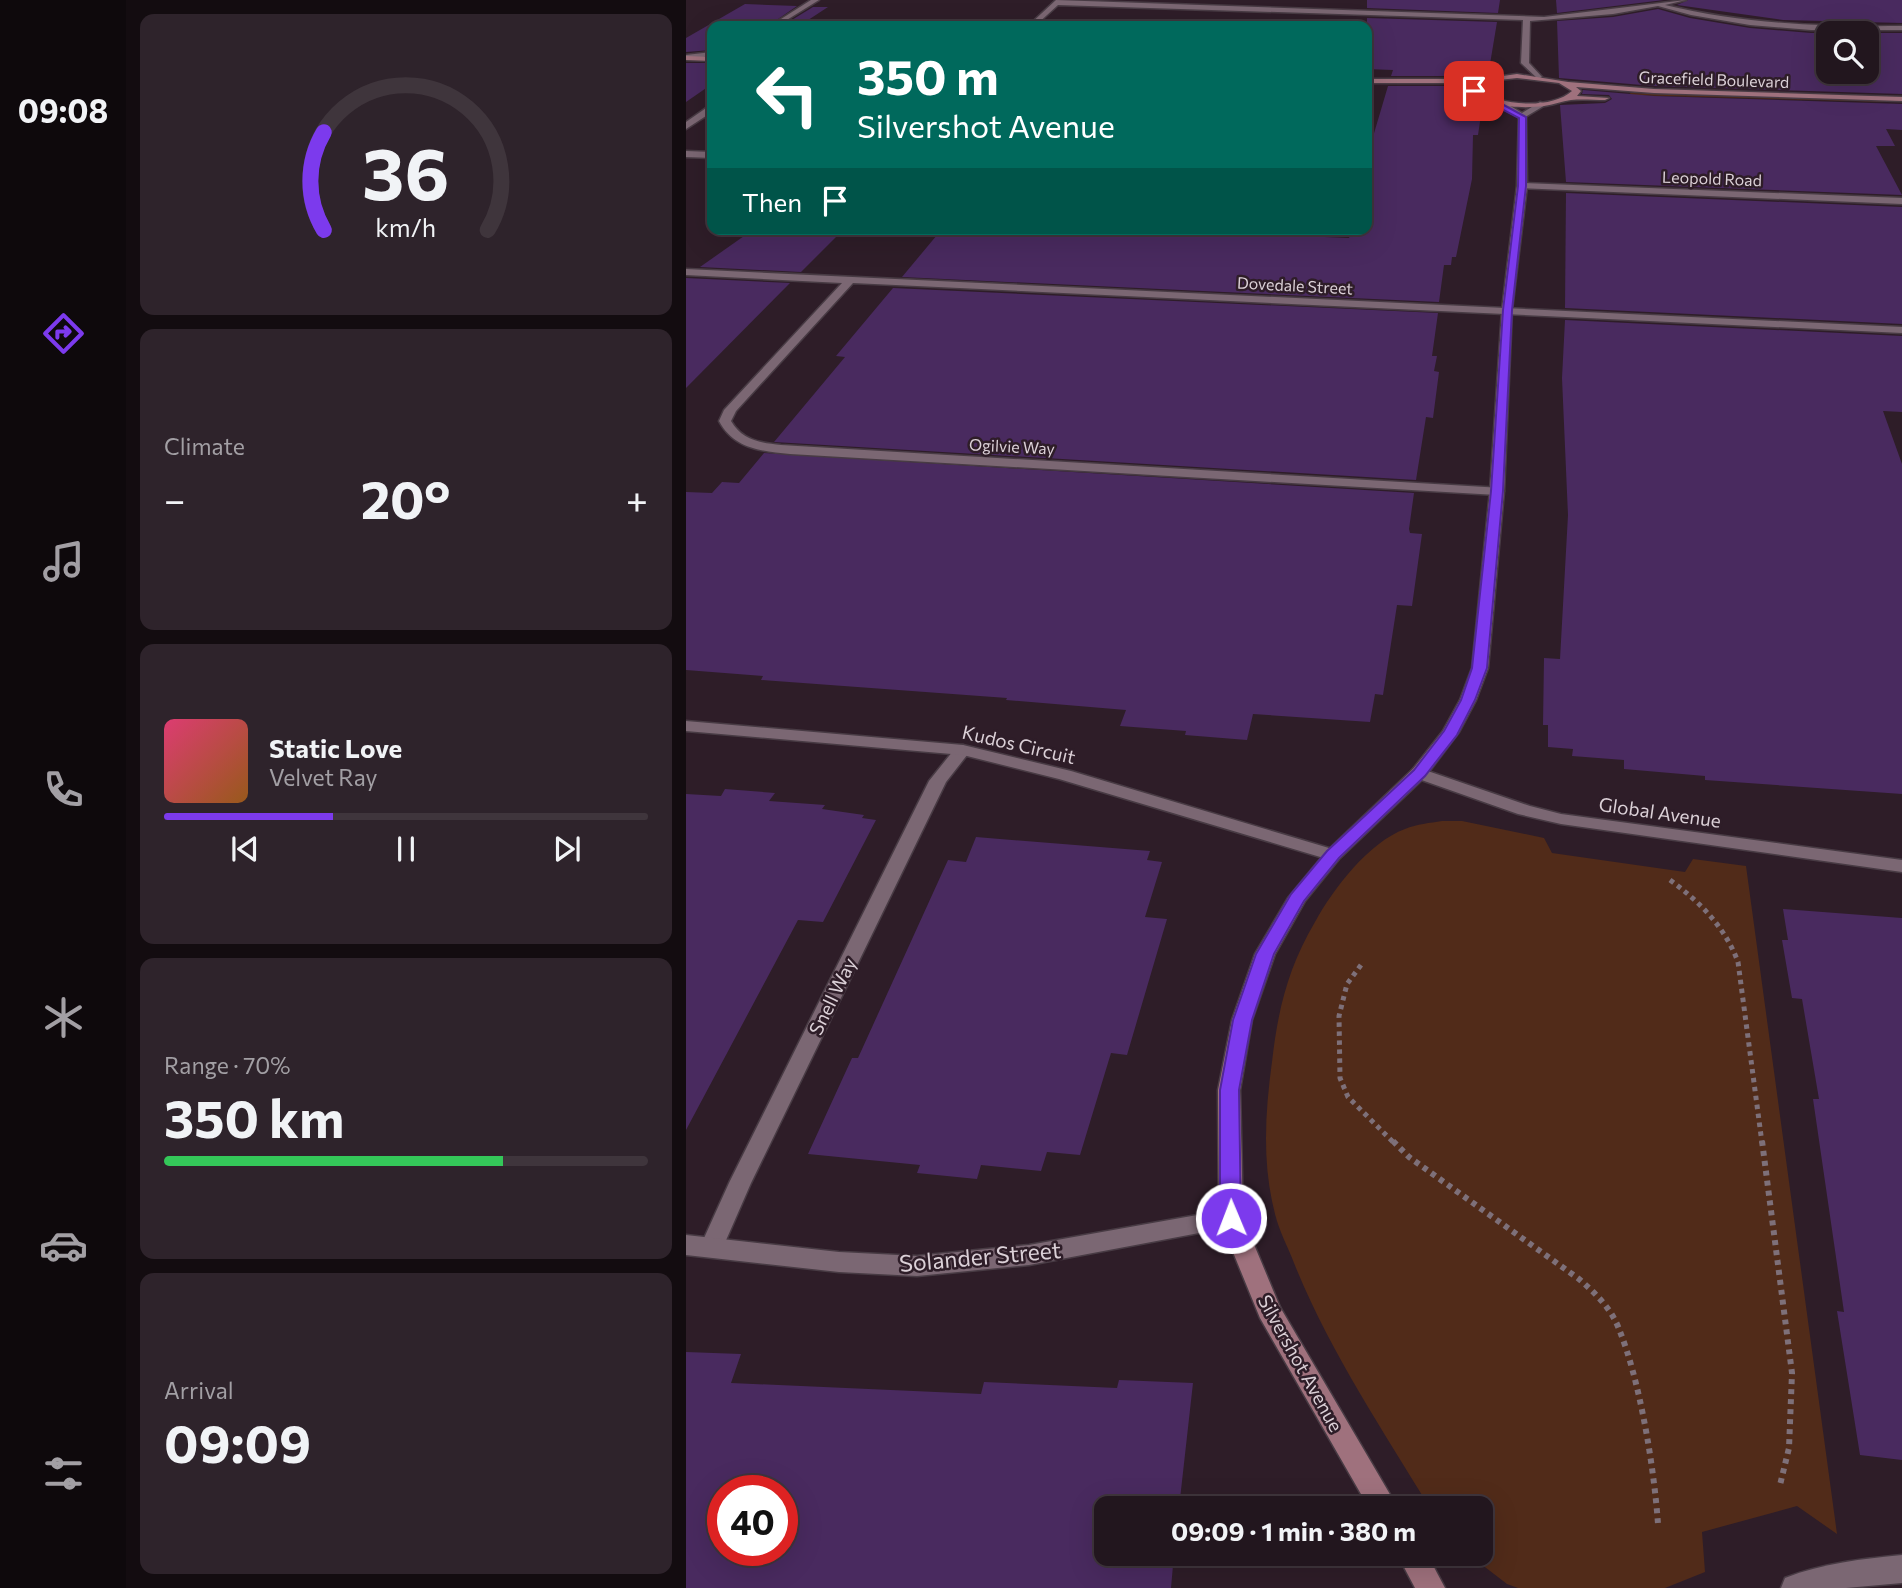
<!DOCTYPE html>
<html lang="en">
<head>
<meta charset="utf-8">
<style>
	body { margin:0; font-family:Commissioner,sans-serif; background:#2e232b; color:#f1f3f6; height:100vh; display:flex; flex-direction:column; font-size:26px; white-space:nowrap }
	* { box-sizing:border-box; margin:0 }
	p { font-size:23px; color:#a29fa4 }
	.icon { flex:none; width:38px; height:38px; fill:none; stroke:currentColor; stroke-width:2; stroke-linecap:round; stroke-linejoin:round }
	.map { position:relative; flex:1; overflow:hidden }
	.sheet { display:flex; flex-direction:column; gap:14px; padding:14px; background:#130c10; width:560px }
	.sheet>* { flex:none }
	.hud { position:absolute; left:21px; top:21px; width:665px; height:214px; border-radius:14px; box-shadow:0 7px 28px #0002,0 0 0 2px #3f353c; background:#00695c; color:#fff; overflow:hidden }
	.fabs { position:absolute; left:1130px; top:21px; display:grid; gap:14px }
	.fabs a { display:grid; place-items:center; width:63px; height:63px; border-radius:14px; background:#22161e; box-shadow:0 7px 28px #0002,0 0 0 2px #3f353c; font-size:35px }
	.speed { position:absolute; left:21px; top:1475px; display:flex; gap:14px; font-size:35px; font-weight:700; text-align:center }
	.speed>* { display:grid; place-content:center; width:91px; height:91px; border-radius:50%; background:#22161e; box-shadow:0 7px 28px #0002,0 0 0 2px #3f353c; line-height:1 }
	.speed .limit { border:10px solid #d22; background:#fff; color:#111 }
	.pin { position:absolute; display:grid; place-items:center; width:60px; height:60px; color:#fff; margin:-30px; border-radius:14px; box-shadow:0 4px 10px #0006 }
	.me { position:absolute; width:77px; margin:-38px; rotate:359deg; stroke-linejoin:round; filter:drop-shadow(0 0 5px #0008) }
	.turn { display:flex; align-items:center; gap:24px; height:147px; padding:0 35px; font-size:32px }
	.turn .icon { width:91px; height:91px; stroke-width:2.5 }
	.turn b { display:block; font-size:49px; line-height:60px }
	.then { display:flex; align-items:center; height:66px; padding:0 35px; background:#0003; gap:14px; font-size:26px }
	.big { font-size:52px; font-weight:700; line-height:1.1 }
	.sheet .widget { flex:1; display:flex; flex-direction:column; justify-content:center; gap:10px; min-width:0; padding:0 24px; border-radius:14px; background:#2e232b }
	.sheet .dial { align-items:center; gap:0 }
	.dial svg { height:182px; overflow:visible; fill:none; stroke:#3f353c; stroke-width:7; stroke-linecap:round; text-anchor:middle }
	.dial text { fill:#f1f3f6; stroke:none }
	.song { display:flex; align-items:center; gap:21px }
	.cover { width:84px; height:84px; border-radius:10px; background:linear-gradient(135deg,hsl(340 70% 55%),hsl(30 70% 35%)) }
	.played { height:7px; border-radius:4px; background:linear-gradient(90deg,#7c3aed 35%,#3f353c 35%) }
	.keys { display:flex; justify-content:space-around; direction:ltr }
	.heat { display:flex; justify-content:space-between; align-items:center; font-size:38px; direction:ltr }
	.charge { height:10px; border-radius:5px; background:linear-gradient(90deg,#34c759 70%,#3f353c 0) }
	.trip { position:absolute; left:408px; top:1496px; width:399px; height:70px; border-radius:14px; background:#22161e; box-shadow:0 7px 28px #0002,0 0 0 2px #3f353c; font-weight:700; line-height:70px; text-align:center }
	main { display:flex; flex:1; min-height:0 }
	.tab-bar { display:flex; flex-direction:column; width:126px; justify-content:space-around; align-items:center; background:#0e090c; color:#a29fa4 }
	.tab-bar .icon { width:49px; height:49px }
	.tab-bar .current { color:#7c3aed }
	.tab-bar b { font-size:32px; color:#f1f3f6 }
	.map>svg:first-child { display:block }
	.green { fill:#512b19 }
	.building { fill:#492a5f; fill-rule:evenodd }
	.lines { fill:none; stroke-linecap:round; stroke-linejoin:round }
	.lane-casing { stroke:#483b44; stroke-width:3 }
	.street-casing { stroke:#483b44; stroke-width:3 }
	.secondary-casing { stroke:#483b44; stroke-width:3 }
	.path-far1 { stroke:#7e7079; stroke-width:5; stroke-dasharray:4.5 4.5; stroke-linecap:butt }
	.path { stroke:#7e7079; stroke-width:6; stroke-dasharray:5 5; stroke-linecap:butt }
	.lane { fill:#7b6773; fill-rule:evenodd }
	.street { fill:#7b6773; fill-rule:evenodd }
	.secondary { fill:#9f717d; fill-rule:evenodd }
	.route { fill:#7c3aed; stroke:#51269a; stroke-width:2 }
	.labels { text-anchor:middle; dominant-baseline:central; stroke-width:5; stroke-linejoin:round; paint-order:stroke }
	.far-street-label { font-size:16px; fill:#dbd0d7; stroke:#2e1d28 }
	.street-label { font-size:19px; fill:#dbd0d7; stroke:#2e1d28 }
	.near-street-label { font-size:23px; fill:#dbd0d7; stroke:#2e1d28 }
</style>
</head>
<body>
<main>
<nav class="tab-bar">
<b>09:08</b>
<svg class="icon current" aria-label="directions" viewBox="0 0 24 24"><path d="M12 3l9 9-9 9-9-9zM9 14v-3h6M13 9l2 2-2 2"/></svg>
<svg class="icon" aria-label="music" viewBox="0 0 24 24"><path d="M9 18V5l10-2v13"/><circle cx="6" cy="18" r="3"/><circle cx="16" cy="16" r="3"/></svg>
<svg class="icon" aria-label="phone" viewBox="0 0 24 24"><path d="M5 4h4l2 5-3 2q2 4 5 5l2-3 5 2v4C11 20 4 13 5 4z"/></svg>
<svg class="icon" aria-label="climate" viewBox="0 0 24 24"><path d="M12 3v18M4 7l16 10M4 17L20 7"/></svg>
<svg class="icon" aria-label="car" viewBox="0 0 24 24"><path d="M5 17H2v-5l4-1 3-4h7l3 4 3 1v5h-3M9 17h6M6 11h13"/><circle cx="7" cy="17" r="2"/><circle cx="17" cy="17" r="2"/></svg>
<svg class="icon" aria-label="filters" viewBox="0 0 24 24"><path d="M4 7h16M4 17h16"/><circle cx="9" cy="7" r="2"/><circle cx="15" cy="17" r="2"/></svg>
</nav>
<section class="sheet">
<div class="widget dial"><svg viewBox="0 0 100 80">
<path d="M14 69A42 42 0 1 1 86 69"/>
<path d="M14 69A42 42 0 0 1 14 26" stroke="#7c3aed"/>
<text x="50" y="56" font-size="32" font-weight="700">36</text>
<text x="50" y="72" font-size="11">km/h</text>
</svg></div>
<div class="widget"><p>Climate</p>
<div class="heat"><a>−</a><b class="big">20°</b><a>+</a></div>
</div>
<div class="widget">
<div class="song"><i class="cover"></i><div><b>Static Love</b><p>Velvet Ray</p></div></div>
<div class="played"></div>
<div class="keys"><svg class="icon" aria-label="previous" viewBox="0 0 24 24"><path d="M18 5L8 12l10 7zM5 5v14"/></svg><svg class="icon" aria-label="pause" viewBox="0 0 24 24"><path d="M8 5v14M16 5v14"/></svg><svg class="icon" aria-label="next" viewBox="0 0 24 24"><path d="M6 5l10 7-10 7zM19 5v14"/></svg></div>
</div>
<div class="widget"><p>Range · 70%</p><b class="big">350 km</b><div class="charge"></div></div>
<div class="widget"><p>Arrival</p><b class="big">09:09</b></div>
</section>
<div class="map">
<svg width="1216" height="1588" viewBox="0 0 1216 1588">
	<rect width="100%" height="100%" fill="#2e1d28"/>
	<!-- green -->
	<g class="green">
		<polygon points="944,93 1196,101 1200,102 945,95"/>
		<path d="M756,821H776L858,838L866,853L999,872L1007,859L1060,866L1151,1534L1111,1506L1016,1532L1019,1572L979,1588H832L821,1584L782,1554H794V1508H744C696,1429 643,1350 608,1263C602,1247 593,1231 589,1214C576,1164 579,1113 586,1062C592,1009 602,968 629,922C647,889 683,842 719,829C731,824 744,823 756,821Z"/>
	</g>
	<!-- building -->
	<g class="building">
		<polygon points="681,0 814,0 812,13 681,8"/>
		<polygon points="870,0 978,0 871,13"/>
		<polygon points="1002,0 1216,0 1216,23 1097,20 991,5"/>
		<polygon points="59,4 111,6 82,26 26,26 26,50 0,52 0,38"/>
		<polygon points="127,7 142,7 113,26 96,26"/>
		<path d="M972,9L1004,18L1064,28L1125,33H1216V94L968,86L873,78L871,21L927,17ZM1143,33H1181V72H1143Z"/>
		<polygon points="681,18 811,22 802,76 705,76 707,70 681,69"/>
		<polygon points="0,63 26,63 26,84 0,102"/>
		<polygon points="702,86 782,86 781,91 797,102 792,135 787,135 786,179 770,257 766,257 765,265 758,265 753,302 216,277 256,229 443,229 663,238 666,229 681,229 681,157"/>
		<polygon points="897,90 968,96 1216,104 1216,130 1200,129 1209,146 1190,146 1216,195 880,182 874,105 919,103 926,99 923,95 896,94"/>
		<polygon points="880,193 1216,207 1216,324 879,308"/>
		<polygon points="68,229 158,229 115,272 14,267"/>
		<polygon points="0,278 104,283 0,388"/>
		<polygon points="207,288 752,313 746,356 751,356 748,371 753,372 747,418 740,417 730,480 88,442 159,357 150,356"/>
		<polygon points="879,320 1216,336 1216,412 1197,411 1216,464 1216,794 1019,780 1019,776 938,769 938,760 886,756 887,749 862,747 862,725 857,725 858,658 874,659 882,515 876,378"/>
		<polygon points="78,453 728,493 723,529 724,533 736,534 726,606 711,605 697,695 689,694 684,722 567,714 561,740 499,735 500,731 434,726 440,710 320,700 321,698 75,680 77,676 0,670 0,492 26,493 36,482 53,483"/>
		<polygon points="39,789 89,793 83,801 139,805 136,809 178,815 176,818 190,820 137,922 112,920 0,1130 0,794 35,796"/>
		<polygon points="290,837 464,851 461,860 476,862 459,917 481,919 441,1055 425,1053 394,1155 361,1152 355,1171 295,1165 291,1179 231,1173 234,1165 122,1154 166,1058 172,1058 262,860 280,862"/>
		<polygon points="1097,909 1216,918 1216,1460 1174,1455 1151,1311 1158,1312 1127,1099 1133,1099 1116,999 1106,998 1096,940 1102,940"/>
		<path d="M0,1352L55,1354L45,1383L295,1394L298,1382L431,1388L433,1380L507,1383L493,1508H420V1554H488L485,1588H0ZM37,1491H96V1550H37Z"/>
	</g>
	<g class="lines">
		<!-- lane casing -->
		<g class="lane-casing">
			<polygon id="lane" points="277,745 285,750 260,782 65,1183 34,1254 26,1257 18,1254 14,1247 43,1183 243,781 271,746"/>
		</g>
		<!-- street casing -->
		<g class="street-casing">
			<g id="street">
				<polygon points="125,0 133,0 91,26 84,26"/>
				<path d="M370,0L858,17L1000,0L979,5C1058,24 1136,27 1216,26V30H1125L1064,25L1005,15L972,6L927,14L844,21L843,63L856,77L852,79L835,63L837,20L372,5L349,26H342Z"/>
				<polygon points="26,52 26,56 0,59 0,55"/>
				<polygon points="807,99 813,99 836,113 854,102 861,104 836,119 807,103"/>
				<polygon points="23,106 26,106 26,112 0,129 0,122"/>
				<polygon points="0,151 26,152 26,158 0,157"/>
				<polygon points="836,183 1216,198 1216,204 833,188 833,184"/>
				<path d="M0,269L1216,327V333L167,283L50,411L45,421C56,440 74,443 95,445L816,488L818,491L811,495L104,454C75,451 48,449 33,421L38,410L156,283L0,275Z"/>
				<polygon points="0,721 277,745 385,771 653,851 656,855 647,861 641,859 373,779 277,755 0,731"/>
				<polygon points="733,768 844,806 875,814 1216,860 1216,872 875,824 832,814 727,777 724,773 727,769"/>
				<polygon points="545,1209 553,1211 557,1218 553,1225 545,1227 343,1265 231,1276 153,1272 0,1255 0,1235 153,1252 231,1256 343,1245"/>
				<path d="M1216,1555V1583L1160,1588H1095L1099,1578C1137,1563 1176,1559 1216,1555Z"/>
			</g>
		</g>
		<!-- secondary casing -->
		<g class="secondary-casing">
			<g id="secondary">
				<polygon points="0,56 26,57 26,61 0,60"/>
				<path d="M831,74L882,82L968,89L1216,97V101L968,93L890,87L895,91L891,96L923,98L919,100C908,100 896,99 885,100C876,101 867,105 858,106C834,109 801,107 783,89L788,83H681V79H796ZM831,78L873,83L886,91C865,110 812,106 792,89L804,81Z"/>
				<polygon points="833,115 840,117 841,186 826,310 818,491 802,668 790,700 773,732 739,777 653,859 619,901 589,954 566,1020 554,1090 557,1218 594,1307 712,1508 683,1508 574,1318 533,1218 532,1090 546,1020 569,954 602,898 641,851 727,769 757,731 774,700 786,668 804,491 816,310 831,186"/>
				<polygon points="711,1554 741,1554 759,1588 729,1588"/>
			</g>
		</g>
		<!-- path-far1 -->
		<g class="path-far1">
			<path d="M984,880C1014,902 1039,927 1052,962L1076,1143"/>
			<polyline points="675,965 661,984 653,1016 654,1078 662,1097 708,1143"/>
		</g>
		<!-- path -->
		<g class="path">
			<path d="M707,1141L723,1157L893,1279C909,1293 925,1308 933,1329C954,1381 968,1467 972,1524"/>
			<polyline points="1076,1141 1106,1373 1103,1448 1094,1485"/>
		</g>
		<!-- lane -->
		<use href="#lane" class="lane"/>
		<!-- street -->
		<use href="#street" class="street"/>
		<!-- secondary -->
		<use href="#secondary" class="secondary"/>
	</g>
	<!-- route -->
	<polygon class="route" points="788,89 840,117 840,186 826,310 817,491 801,668 789,700 771,735 739,776 653,858 618,901 588,954 566,1020 553,1090 555,1218 552,1224 545,1226 537,1224 534,1218 534,1090 547,1020 570,954 605,894 641,851 728,770 758,731 775,700 786,668 805,491 817,310 832,186 833,118 785,93"/>
	<g class="labels">
		<!-- far-street labels -->
		<g class="far-street-label">
			<text transform="translate(1028 79) rotate(2)">Gracefield Boulevard</text>
			<text transform="translate(1026 178) rotate(2)">Leopold Road</text>
			<text transform="translate(609 285) rotate(3)">Dovedale Street</text>
			<text transform="translate(326 446) rotate(3)">Ogilvie Way</text>
		</g>
		<!-- street labels -->
		<g class="street-label">
			<text transform="translate(333 744) rotate(13)">Kudos Circuit</text>
			<text transform="translate(974 812) rotate(8)">Global Avenue</text>
			<text transform="translate(146 996) rotate(-64)">Snell Way</text>
			<text transform="translate(615 1363) rotate(61)">Silvershot Avenue</text>
		</g>
		<!-- near-street labels -->
		<g class="near-street-label">
			<text transform="translate(294 1256) rotate(-5)">Solander Street</text>
		</g>
	</g>
</svg>
<div class="fabs">
<a><svg class="icon" aria-label="search" viewBox="0 0 24 24"><circle cx="10" cy="10" r="6"/><path d="M15 15l6 6"/></svg></a>
</div>
<div class="speed"><div class="limit">40</div></div>
<div class="pin" style="left:788px;top:91px;background:#d93025"><svg class="icon" aria-label="arrive" viewBox="0 0 24 24"><path d="M6 21V4h12l-3 4 3 4H6"/></svg></div>
<svg class="me" style="left:545px;top:1218px" viewBox="-20 -20 40 40"><circle r="17" fill="#7c3aed" stroke="#fff" stroke-width="3"/><path d="M0-11L8 9 0 5-8 9z" fill="#fff"/></svg>
<div class="trip">09:09 · 1 min · 380 m</div>
<div class="hud">
<div class="turn"><svg class="icon" aria-label="left" viewBox="0 0 24 24"><path d="M17 20v-9H6M10 6l-5 5 5 5"/></svg><div><b>350 m</b>Silvershot Avenue</div></div>
<div class="then">Then<svg class="icon" aria-label="arrive" viewBox="0 0 24 24"><path d="M6 21V4h12l-3 4 3 4H6"/></svg></div>
</div>
</div>
</main>
</body>
</html>
